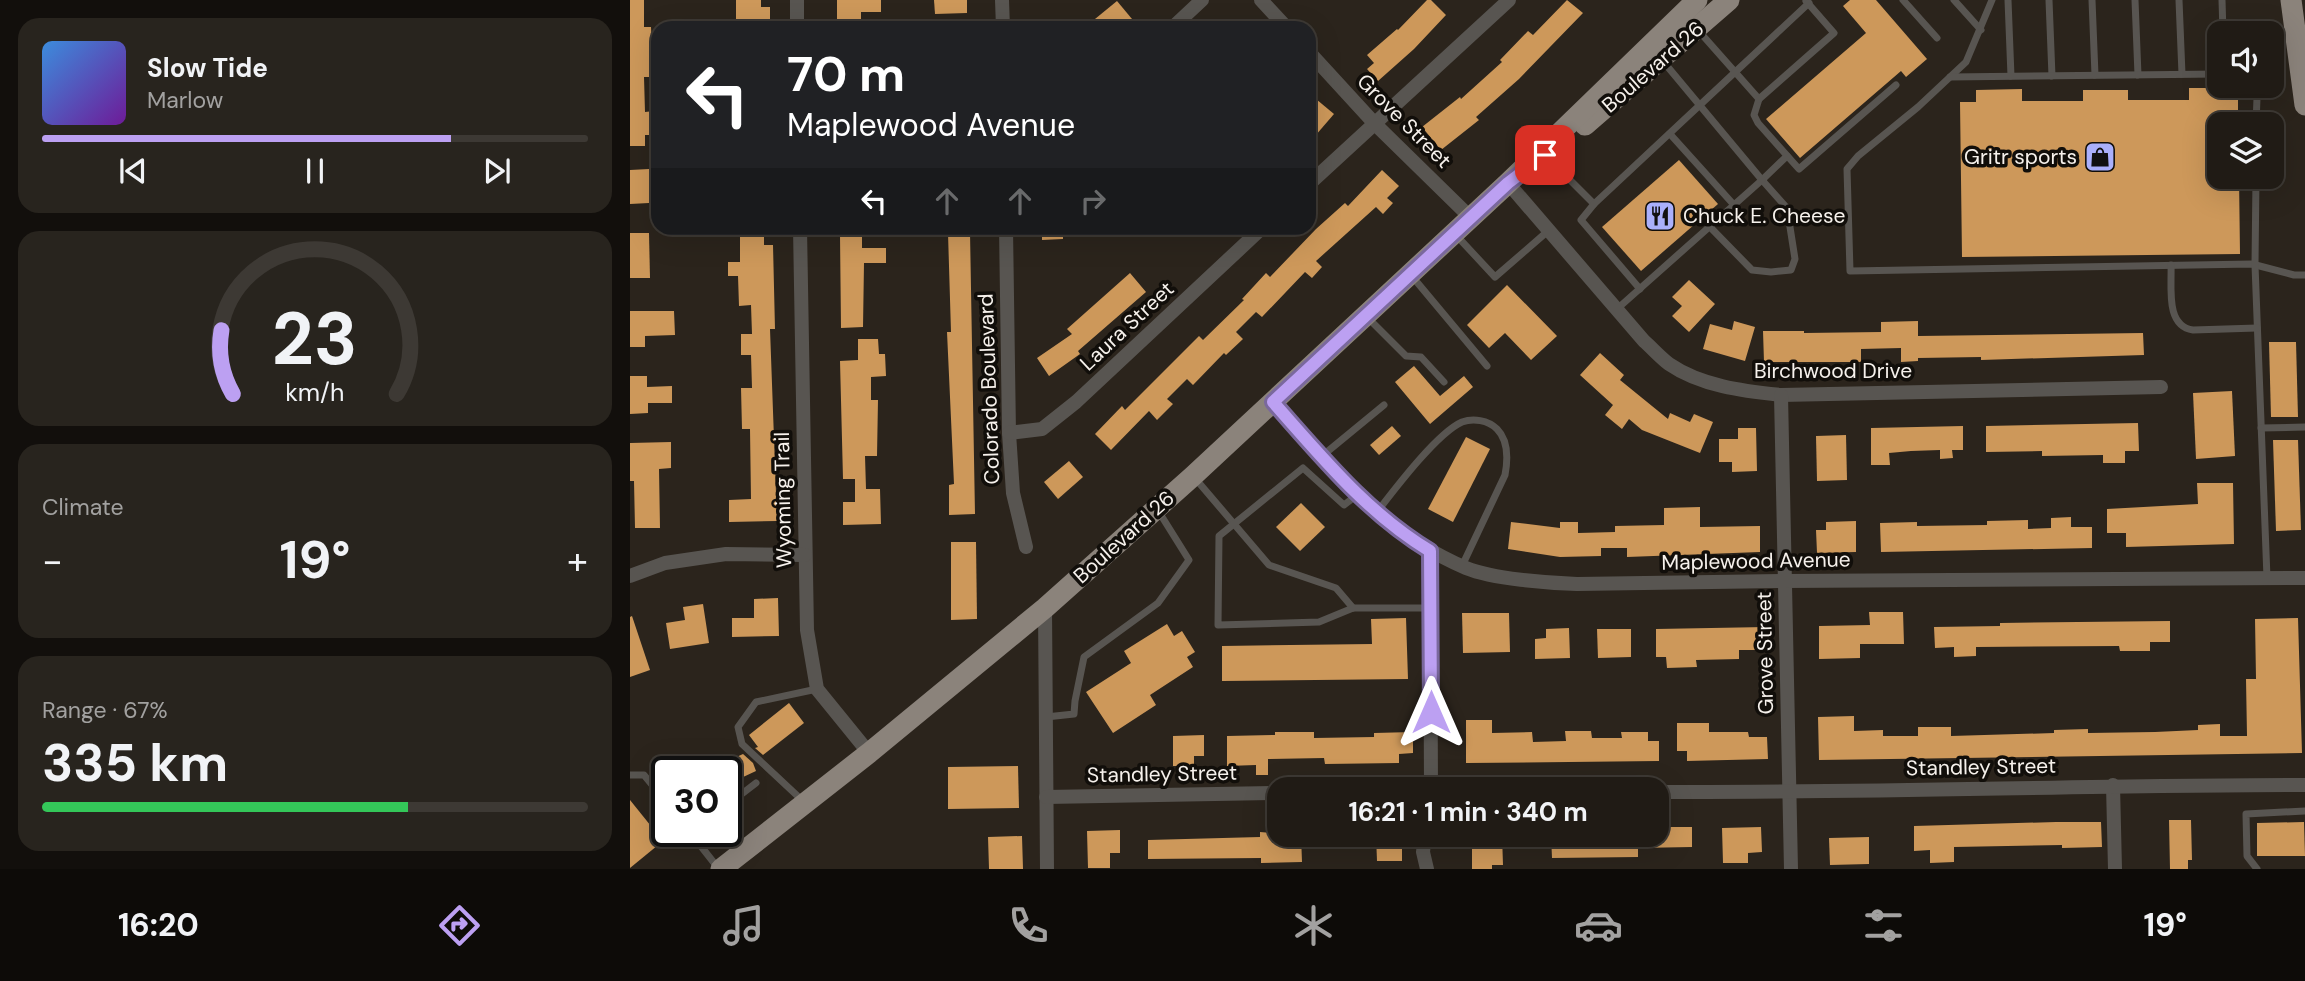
<!DOCTYPE html>
<html lang="en">
<head>
<meta charset="utf-8">
<style>
	body { margin:0; font-family:"DM Sans",sans-serif; background:#28241e; color:#f1f3f6; height:100vh; display:flex; flex-direction:column; font-size:26px; white-space:nowrap }
	* { box-sizing:border-box; margin:0 }
	p { font-size:23px; color:#a2a1a0 }
	.icon { flex:none; width:38px; height:38px; fill:none; stroke:currentColor; stroke-width:2; stroke-linecap:round; stroke-linejoin:round }
	.map { position:relative; flex:1; overflow:hidden }
	.details { display:flex; flex-direction:column; gap:18px; padding:18px; background:#120f0c; width:630px }
	.details>* { flex:none }
	.banner { position:absolute; left:21px; top:21px; width:665px; height:214px; border-radius:21px; box-shadow:0 7px 28px #0002,0 0 0 2px #3d3934; background:#202124; color:#fff; overflow:hidden }
	.fabs { position:absolute; left:1577px; top:21px; display:grid; gap:14px }
	.fabs a { display:grid; place-items:center; width:77px; height:77px; border-radius:14px; background:#201b15; box-shadow:0 7px 28px #0002,0 0 0 2px #3d3934; font-size:35px }
	.speed { position:absolute; left:21px; top:756px; display:flex; gap:14px; font-size:35px; font-weight:700; text-align:center }
	.speed>* { display:grid; place-content:center; width:91px; height:91px; border-radius:50%; background:#201b15; box-shadow:0 7px 28px #0002,0 0 0 2px #3d3934; line-height:1 }
	.speed .limit { border:4px solid #111; border-radius:10px; background:#fff; color:#111 }
	.pin { position:absolute; display:grid; place-items:center; width:60px; height:60px; color:#fff; margin:-30px; border-radius:14px; box-shadow:0 4px 10px #0006 }
	.me { position:absolute; width:77px; margin:-38px; rotate:0deg; stroke-linejoin:round; filter:drop-shadow(0 0 5px #0008) }
	.turn { display:flex; align-items:center; gap:24px; height:147px; padding:0 21px; font-size:32px }
	.turn .icon { width:91px; height:91px; stroke-width:2.5 }
	.turn b { display:block; font-size:49px; line-height:60px }
	.lanes { display:flex; align-items:center; height:66px; padding:0 21px; background:#0003; justify-content:center; gap:35px; direction:ltr }
	.lanes .off { opacity:.35 }
	.big { font-size:52px; font-weight:700; line-height:1.1 }
	.details .tile { flex:1; display:flex; flex-direction:column; justify-content:center; gap:10px; min-width:0; padding:0 24px; border-radius:21px; background:#28241e }
	.details .dial { align-items:center; gap:0 }
	.dial svg { height:182px; overflow:visible; fill:none; stroke:#3d3934; stroke-width:7; stroke-linecap:round; text-anchor:middle }
	.dial text { fill:#f1f3f6; stroke:none }
	.song { display:flex; align-items:center; gap:21px }
	.cover { width:84px; height:84px; border-radius:10px; background:linear-gradient(135deg,hsl(210 70% 55%),hsl(280 70% 35%)) }
	.played { height:7px; border-radius:4px; background:linear-gradient(90deg,#bca0f2 75%,#3d3934 75%) }
	.keys { display:flex; justify-content:space-around; direction:ltr }
	.heat { display:flex; justify-content:space-between; align-items:center; font-size:38px; direction:ltr }
	.charge { height:10px; border-radius:5px; background:linear-gradient(90deg,#34c759 67%,#3d3934 0) }
	.trip { position:absolute; left:637px; top:777px; width:402px; height:70px; border-radius:21px; background:#201b15; box-shadow:0 7px 28px #0002,0 0 0 2px #3d3934; font-weight:700; line-height:70px; text-align:center }
	.tabs { display:flex; height:112px; justify-content:space-around; align-items:center; background:#0d0b08; color:#a2a1a0 }
	.tabs .icon { width:49px; height:49px }
	.tabs .selected { color:#bca0f2 }
	.tabs b { font-size:32px; color:#f1f3f6 }
	main { display:flex; flex:1; min-height:0 }
	.map>svg:first-child { display:block }
	.building { fill:#cd985a }
	.lines { fill:none; stroke-linecap:round; stroke-linejoin:round }
	.service { stroke:#585551; stroke-width:7 }
	.minor { stroke:#585551; stroke-width:14 }
	.primary { stroke:#8b837b; stroke-width:21 }
	.route-casing { stroke:#7a689d; stroke-width:18 }
	.route { stroke:#bca0f2; stroke-width:12 }
	.labels { text-anchor:middle; dominant-baseline:central; stroke-width:7; stroke-linejoin:round; paint-order:stroke }
	.street-label { font-size:21px; fill:#f6f1ec; stroke:#110e0a }
	.poi-label { font-size:21px; fill:#f6f1ec; stroke:#110e0a; text-anchor:end }
</style>
</head>
<body>
<main>
<section class="details">
<div class="tile">
<div class="song"><i class="cover"></i><div><b>Slow Tide</b><p>Marlow</p></div></div>
<div class="played"></div>
<div class="keys"><svg class="icon" aria-label="previous" viewBox="0 0 24 24"><path d="M18 5L8 12l10 7zM5 5v14"/></svg><svg class="icon" aria-label="pause" viewBox="0 0 24 24"><path d="M8 5v14M16 5v14"/></svg><svg class="icon" aria-label="next" viewBox="0 0 24 24"><path d="M6 5l10 7-10 7zM19 5v14"/></svg></div>
</div>
<div class="tile dial"><svg viewBox="0 0 100 80">
<path d="M14 69A42 42 0 1 1 86 69"/>
<path d="M14 69A42 42 0 0 1 9 41" stroke="#bca0f2"/>
<text x="50" y="56" font-size="32" font-weight="700">23</text>
<text x="50" y="72" font-size="11">km/h</text>
</svg></div>
<div class="tile"><p>Climate</p>
<div class="heat"><a>−</a><b class="big">19°</b><a>+</a></div>
</div>
<div class="tile"><p>Range · 67%</p><b class="big">335 km</b><div class="charge"></div></div>
</section>
<div class="map">
<svg width="1675" height="869" viewBox="0 0 1675 869">
	<rect width="100%" height="100%" fill="#2b241c"/>
	<!-- building -->
	<g class="building">
		<polygon points="0,0 14,0 14,27 21,27 22,49 28,49 28,77 14,77 15,112 24,111 24,135 15,135 15,146 0,146"/>
		<polygon points="106,0 131,0 131,7 140,7 140,24 106,24"/>
		<polygon points="207,0 251,0 251,12 231,12 231,23 207,23"/>
		<polygon points="304,0 337,0 337,13 305,14"/>
		<polygon points="797,0 801,0 816,15 784,49 748,81 737,69 744,63 737,55 767,29 768,30"/>
		<polygon points="937,0 953,13 889,79 846,117 849,120 811,150 792,127 830,97 831,99 872,62 870,60 898,31 903,35"/>
		<polygon points="1220,0 1246,0 1297,59 1276,77 1271,71 1170,158 1136,119 1236,33 1213,6"/>
		<polygon points="487,1 502,19 491,28 454,28"/>
		<polygon points="1559,88 1608,88 1608,124 1589,124 1589,177 1609,177 1610,254 1332,257 1330,102 1346,102 1346,90 1392,89 1392,101 1453,101 1453,90 1498,90 1498,100 1559,100"/>
		<polygon points="686,99 704,114 679,143 679,107"/>
		<polygon points="1049,160 1088,204 1011,271 972,227"/>
		<polygon points="19,169 19,179 28,178 28,192 19,192 19,203 0,204 0,170"/>
		<polygon points="752,170 769,186 757,198 763,203 753,214 746,207 686,261 692,267 682,278 675,272 632,317 626,312 606,332 613,339 596,355 594,353 563,385 557,379 537,399 543,404 527,420 519,411 481,450 465,434 492,406 495,410 569,336 573,340 614,300 612,299 636,273 640,277 686,229 715,203 718,206"/>
		<polygon points="412,228 433,228 433,239 412,240"/>
		<polygon points="340,232 345,514 319,515 319,485 324,484 317,332 321,332 318,233"/>
		<polygon points="0,233 19,233 20,278 0,278"/>
		<polygon points="110,235 134,235 134,245 143,245 145,329 140,329 147,521 99,522 99,500 121,499 120,429 112,429 111,388 122,388 121,355 111,355 111,334 122,334 121,305 109,306 108,276 98,276 98,262 110,262"/>
		<polygon points="210,235 232,235 232,248 256,248 256,263 234,263 233,327 211,328"/>
		<polygon points="500,273 516,292 448,351 450,354 419,376 407,358 442,334 437,329"/>
		<polygon points="1059,280 1085,304 1059,332 1042,316 1052,306 1042,297"/>
		<polygon points="877,285 927,336 901,360 875,333 859,348 837,325"/>
		<polygon points="0,311 44,311 45,335 15,336 15,347 0,347"/>
		<polygon points="1104,321 1125,327 1115,361 1073,349 1080,324 1102,330"/>
		<polygon points="1288,321 1288,336 1513,333 1514,355 1351,360 1351,357 1288,358 1288,361 1271,362 1271,348 1231,349 1231,362 1134,362 1133,331 1174,331 1174,333 1251,332 1251,322"/>
		<polygon points="228,339 248,339 249,354 255,354 256,376 241,377 241,400 248,400 247,456 235,456 236,489 250,489 251,524 213,525 213,502 225,502 225,479 213,479 210,361 228,360"/>
		<polygon points="1639,342 1666,342 1668,417 1641,417"/>
		<polygon points="970,353 994,375 990,380 1038,419 1040,413 1060,422 1064,414 1083,422 1070,453 1012,430 999,419 992,429 975,415 983,405 950,375"/>
		<polygon points="784,366 810,396 834,376 843,387 800,424 765,382"/>
		<polygon points="0,376 17,376 17,387 42,386 42,403 18,403 18,413 0,414"/>
		<polygon points="1602,391 1605,456 1566,459 1563,393"/>
		<polygon points="1508,423 1509,451 1495,451 1495,463 1473,463 1473,455 1412,456 1412,451 1356,452 1356,426"/>
		<polygon points="762,426 771,436 749,455 740,445"/>
		<polygon points="1333,426 1333,450 1322,450 1323,458 1310,459 1310,450 1281,451 1259,453 1260,465 1241,465 1241,428"/>
		<polygon points="1108,428 1126,428 1127,471 1102,472 1102,462 1089,462 1089,439 1108,439"/>
		<polygon points="1216,435 1217,480 1187,481 1186,436"/>
		<polygon points="836,437 860,449 823,522 798,509"/>
		<polygon points="1643,440 1668,440 1671,530 1646,531"/>
		<polygon points="41,442 41,468 29,469 30,528 5,528 4,481 0,481 0,443"/>
		<polygon points="439,461 453,477 428,499 414,482"/>
		<polygon points="1567,483 1603,483 1604,544 1496,547 1496,533 1477,533 1477,509 1568,504"/>
		<polygon points="671,503 695,527 670,551 646,527"/>
		<polygon points="1070,507 1070,527 1130,526 1130,552 997,557 997,548 971,548 971,556 930,557 878,549 881,522 930,528 930,522 948,522 948,533 985,532 985,526 1034,525 1034,508"/>
		<polygon points="1441,517 1441,527 1462,527 1462,548 1251,552 1250,523 1287,522 1287,526 1357,525 1357,521 1398,520 1398,529 1421,528 1421,518"/>
		<polygon points="1226,521 1226,552 1187,553 1186,530 1196,530 1196,522"/>
		<polygon points="321,542 346,542 347,619 321,620"/>
		<polygon points="148,598 149,636 102,637 102,618 124,618 124,599"/>
		<polygon points="73,604 79,643 40,649 36,623 55,620 53,607"/>
		<polygon points="1239,612 1273,612 1274,644 1230,644 1230,658 1189,659 1189,626 1240,625"/>
		<polygon points="832,613 879,613 880,652 833,653"/>
		<polygon points="2,616 20,670 0,677 0,617"/>
		<polygon points="776,618 778,679 592,681 592,646 742,644 741,619"/>
		<polygon points="1668,618 1672,753 1189,760 1188,717 1224,716 1224,731 1253,730 1253,736 1288,736 1288,727 1321,727 1321,736 1424,733 1424,730 1458,729 1458,733 1525,732 1568,730 1568,725 1590,724 1590,736 1617,736 1616,679 1626,679 1625,619"/>
		<polygon points="1540,621 1540,642 1520,642 1520,651 1490,651 1489,646 1346,647 1346,656 1324,657 1324,647 1305,648 1304,627 1370,626 1370,623"/>
		<polygon points="537,624 544,636 552,631 565,652 557,657 563,667 520,695 526,705 483,733 456,692 501,663 494,651"/>
		<polygon points="1136,627 1136,650 1109,650 1109,659 1066,660 1067,667 1037,668 1036,657 1026,657 1026,629"/>
		<polygon points="939,628 940,658 905,659 905,639 916,638 916,629"/>
		<polygon points="967,629 1001,629 1001,657 968,658"/>
		<polygon points="159,703 174,723 133,755 125,748 128,747 119,735"/>
		<polygon points="836,720 862,720 862,733 902,732 903,742 936,741 935,731 961,731 962,738 992,738 991,732 1018,732 1018,741 1029,741 1029,761 836,763"/>
		<polygon points="1047,723 1079,723 1079,732 1118,732 1119,737 1137,737 1138,759 1057,761 1057,751 1047,751"/>
		<polygon points="645,732 684,732 684,738 744,737 744,733 783,732 783,753 769,754 769,763 695,764 694,758 638,759 638,775 626,775 626,765 597,766 597,736 645,735"/>
		<polygon points="574,735 574,756 564,756 564,766 543,766 543,736"/>
		<polygon points="113,754 123,763 126,771 111,778 102,759"/>
		<polygon points="388,766 389,808 318,809 318,767"/>
		<polygon points="0,800 33,841 0,868"/>
		<polygon points="1539,820 1561,820 1562,860 1558,860 1558,869 1540,869"/>
		<polygon points="1426,822 1471,822 1472,847 1432,848 1432,845 1324,847 1324,862 1300,863 1300,850 1284,851 1284,826"/>
		<polygon points="1674,822 1675,856 1627,856 1627,823"/>
		<polygon points="1027,827 1062,827 1062,847 1008,848 1008,857 922,858 921,835 1027,835"/>
		<polygon points="1131,827 1132,852 1118,853 1118,863 1093,863 1092,828"/>
		<polygon points="490,830 490,853 480,853 480,868 458,868 457,831"/>
		<polygon points="630,832 671,835 672,862 631,863 631,858 518,859 518,840 630,837"/>
		<polygon points="746,835 772,835 772,861 747,861"/>
		<polygon points="842,835 872,835 873,865 862,865 862,869 842,869"/>
		<polygon points="392,836 393,869 359,869 358,837"/>
		<polygon points="1239,837 1239,864 1200,865 1199,838"/>
	</g>
	<g class="lines">
		<!-- service -->
		<g class="service">
			<polyline points="1273,0 1307,38"/>
			<polyline points="1324,0 1351,30"/>
			<polyline points="1362,0 1336,62 1288,107 1228,156 1217,169 1220,271 1622,264 1664,275 1675,275"/>
			<polyline points="1378,0 1381,76"/>
			<polyline points="1419,0 1422,76"/>
			<polyline points="1462,0 1465,75"/>
			<polyline points="1505,0 1508,75"/>
			<polyline points="1549,0 1552,74"/>
			<polyline points="1592,0 1593,33"/>
			<polyline points="1067,29 1129,99 1124,115 1128,123 1169,169 1266,85"/>
			<polyline points="1320,77 1589,74"/>
			<polyline points="1621,86 1627,98 1626,124"/>
			<polyline points="1129,99 1204,33 1176,1"/>
			<polyline points="1040,134 1104,205"/>
			<polyline points="915,155 964,204"/>
			<polyline points="1626,177 1625,265 1637,578"/>
			<polyline points="1080,227 1122,270 1141,272 1161,270 1165,259 1157,208 1132,180 1157,156"/>
			<polyline points="825,234 865,277 918,231"/>
			<path d="M1541,265C1542,287 1535,326 1563,330L1627,328"/>
			<polyline points="781,275 857,366"/>
			<polyline points="1010,289 951,220 964,204 1179,3"/>
			<polyline points="987,309 1132,180 1032,60"/>
			<polyline points="736,316 776,356 791,357 814,382"/>
			<polyline points="1631,428 1675,427"/>
			<polyline points="692,456 754,405"/>
			<polyline points="564,477 639,565 706,588 723,608"/>
			<polyline points="727,495 714,505 673,468 589,536 588,625 689,622 723,608 800,608"/>
			<path d="M747,512C764,490 807,433 832,422C843,418 858,420 867,429C879,441 878,459 875,475L832,566"/>
			<polyline points="416,717 444,714 445,701 454,657 528,603 559,560 529,512"/>
			<polyline points="0,775 14,775 37,803"/>
			<polyline points="174,802 112,744 108,727 126,702 187,689"/>
			<polyline points="96,806 126,783"/>
			<polyline points="59,831 88,868"/>
			<polyline points="1627,869 1617,856 1616,814 1675,811"/>
		</g>
		<!-- minor -->
		<g class="minor">
			<polyline points="167,0 167,28"/>
			<polyline points="372,0 373,28"/>
			<polyline points="631,0 657,28"/>
			<polyline points="542,28 572,0"/>
			<polyline points="679,52 745,124 841,218"/>
			<path d="M878,183L1014,341C1022,348 1030,357 1039,364C1071,386 1113,391 1151,395L1531,387"/>
			<polyline points="679,184 879,0"/>
			<polyline points="170,228 177,630 187,689 239,753"/>
			<polyline points="376,228 379,433 383,493 396,547"/>
			<polyline points="1151,395 1161,869"/>
			<path d="M643,402C701,466 754,534 836,568C863,579 918,583 947,584L1155,581L1675,578"/>
			<polyline points="379,433 412,429 446,402 632,228"/>
			<polyline points="800,551 801,789"/>
			<polyline points="0,576 35,563 96,554 175,555"/>
			<polyline points="415,608 417,869"/>
			<polyline points="1483,785 1485,869"/>
			<path d="M1027,792C1243,793 1459,785 1675,785"/>
			<polyline points="416,797 649,793"/>
			<polyline points="795,835 793,852 797,869"/>
		</g>
		<!-- primary -->
		<g class="primary">
			<polyline points="1661,0 1675,105"/>
			<polyline points="955,125 1099,0"/>
			<polyline points="91,869 239,753 415,608 563,476 878,183 1067,0"/>
		</g>
	</g>
	<g class="lines">
		<!-- route casing -->
		<g class="route-casing">
			<path id="route" d="M801,712L800,551C737,513 691,456 643,402L878,183L915,155"/>
		</g>
		<!-- route -->
		<use href="#route" class="route"/>
	</g>
	<!-- icons -->
	<defs>
		<g id="shop-square" transform="scale(1.575)"><rect x="-9" y="-9" width="18" height="18" rx="4" fill="#aab0fb" stroke="#110e0a"/><path d="M-5-2.5h2.3a2.7 3.5 0 0 1 5.4 0H5L5.5 6h-11ZM-1.5-2.5h3a1.5 2.3 0 0 0-3 0Z" fill="#111"/></g>
		<g id="restaurant-square" transform="scale(1.575)"><rect x="-9" y="-9" width="18" height="18" rx="4" fill="#aab0fb" stroke="#110e0a"/><path d="M-5-6h1v4h1v-4h1v4h1v-4h1v5L-1.5 .5V6h-2V.5L-5-1ZM5-6V6H3V1.5H1.5Q1.5-4 5-6Z" fill="#111"/></g>
	</defs>
	<g fill-rule="evenodd">
		<use href="#shop-square" x="1470" y="157"/>
		<use href="#restaurant-square" x="1030" y="216"/>
	</g>
	<g class="labels">
		<!-- street labels -->
		<g class="street-label">
			<text transform="translate(1023 67) rotate(-41)">Boulevard 26</text>
			<text transform="translate(774 121) rotate(45)">Grove Street</text>
			<text transform="translate(497 326) rotate(-43)">Laura Street</text>
			<text x="1203" y="371">Birchwood Drive</text>
			<text transform="translate(359 389) rotate(-92)">Colorado Boulevard</text>
			<text transform="translate(153 500) rotate(-91)">Wyoming Trail</text>
			<text transform="translate(494 537) rotate(-42)">Boulevard 26</text>
			<text transform="translate(1126 561) rotate(-1)">Maplewood Avenue</text>
			<text transform="translate(1135 653) rotate(-91)">Grove Street</text>
			<text transform="translate(1351 767) rotate(-1)">Standley Street</text>
			<text transform="translate(532 774) rotate(-1)">Standley Street</text>
		</g>
		<!-- poi labels -->
		<g class="poi-label">
			<text x="1447" y="157">Gritr sports</text>
			<text x="1053" y="216" text-anchor="start">Chuck E. Cheese</text>
		</g>
	</g>
</svg>
<div class="fabs">
<a><svg class="icon" aria-label="sound" viewBox="0 0 24 24"><path d="M4 9h4l5-4v14l-5-4H4zM17 9q2 3 0 6"/></svg></a>
<a><svg class="icon" aria-label="layers" viewBox="0 0 24 24"><path d="M12 4l9 5-9 5-9-5zM3 14l9 5 9-5"/></svg></a>
</div>
<div class="speed"><div class="limit">30</div></div>
<div class="pin" style="left:915px;top:155px;background:#d93025"><svg class="icon" aria-label="arrive" viewBox="0 0 24 24"><path d="M6 21V4h12l-3 4 3 4H6"/></svg></div>
<svg class="me" style="left:801px;top:712px" viewBox="-20 -20 40 40"><path d="M0-17L14 15 0 8-14 15z" fill="#bca0f2" stroke="#fff" stroke-width="4"/></svg>
<div class="trip">16:21 · 1 min · 340 m</div>
<div class="banner">
<div class="turn"><svg class="icon" aria-label="left" viewBox="0 0 24 24"><path d="M17 20v-9H6M10 6l-5 5 5 5"/></svg><div><b>70 m</b>Maplewood Avenue</div></div>
<div class="lanes"><svg class="icon" aria-label="left" viewBox="0 0 24 24"><path d="M17 20v-9H6M10 6l-5 5 5 5"/></svg><svg class="icon off" aria-label="ahead" viewBox="0 0 24 24"><path d="M12 20V5M6 11l6-6 6 6"/></svg><svg class="icon off" aria-label="ahead" viewBox="0 0 24 24"><path d="M12 20V5M6 11l6-6 6 6"/></svg><svg class="icon off" aria-label="right" viewBox="0 0 24 24"><path d="M7 20v-9h11M14 6l5 5-5 5"/></svg></div>
</div>
</div>
</main>
<nav class="tabs">
<b>16:20</b>
<svg class="icon selected" aria-label="directions" viewBox="0 0 24 24"><path d="M12 3l9 9-9 9-9-9zM9 14v-3h6M13 9l2 2-2 2"/></svg>
<svg class="icon" aria-label="music" viewBox="0 0 24 24"><path d="M9 18V5l10-2v13"/><circle cx="6" cy="18" r="3"/><circle cx="16" cy="16" r="3"/></svg>
<svg class="icon" aria-label="phone" viewBox="0 0 24 24"><path d="M5 4h4l2 5-3 2q2 4 5 5l2-3 5 2v4C11 20 4 13 5 4z"/></svg>
<svg class="icon" aria-label="climate" viewBox="0 0 24 24"><path d="M12 3v18M4 7l16 10M4 17L20 7"/></svg>
<svg class="icon" aria-label="car" viewBox="0 0 24 24"><path d="M5 17H2v-5l4-1 3-4h7l3 4 3 1v5h-3M9 17h6M6 11h13"/><circle cx="7" cy="17" r="2"/><circle cx="17" cy="17" r="2"/></svg>
<svg class="icon" aria-label="filters" viewBox="0 0 24 24"><path d="M4 7h16M4 17h16"/><circle cx="9" cy="7" r="2"/><circle cx="15" cy="17" r="2"/></svg>
<b>19°</b>
</nav>
</body>
</html>
